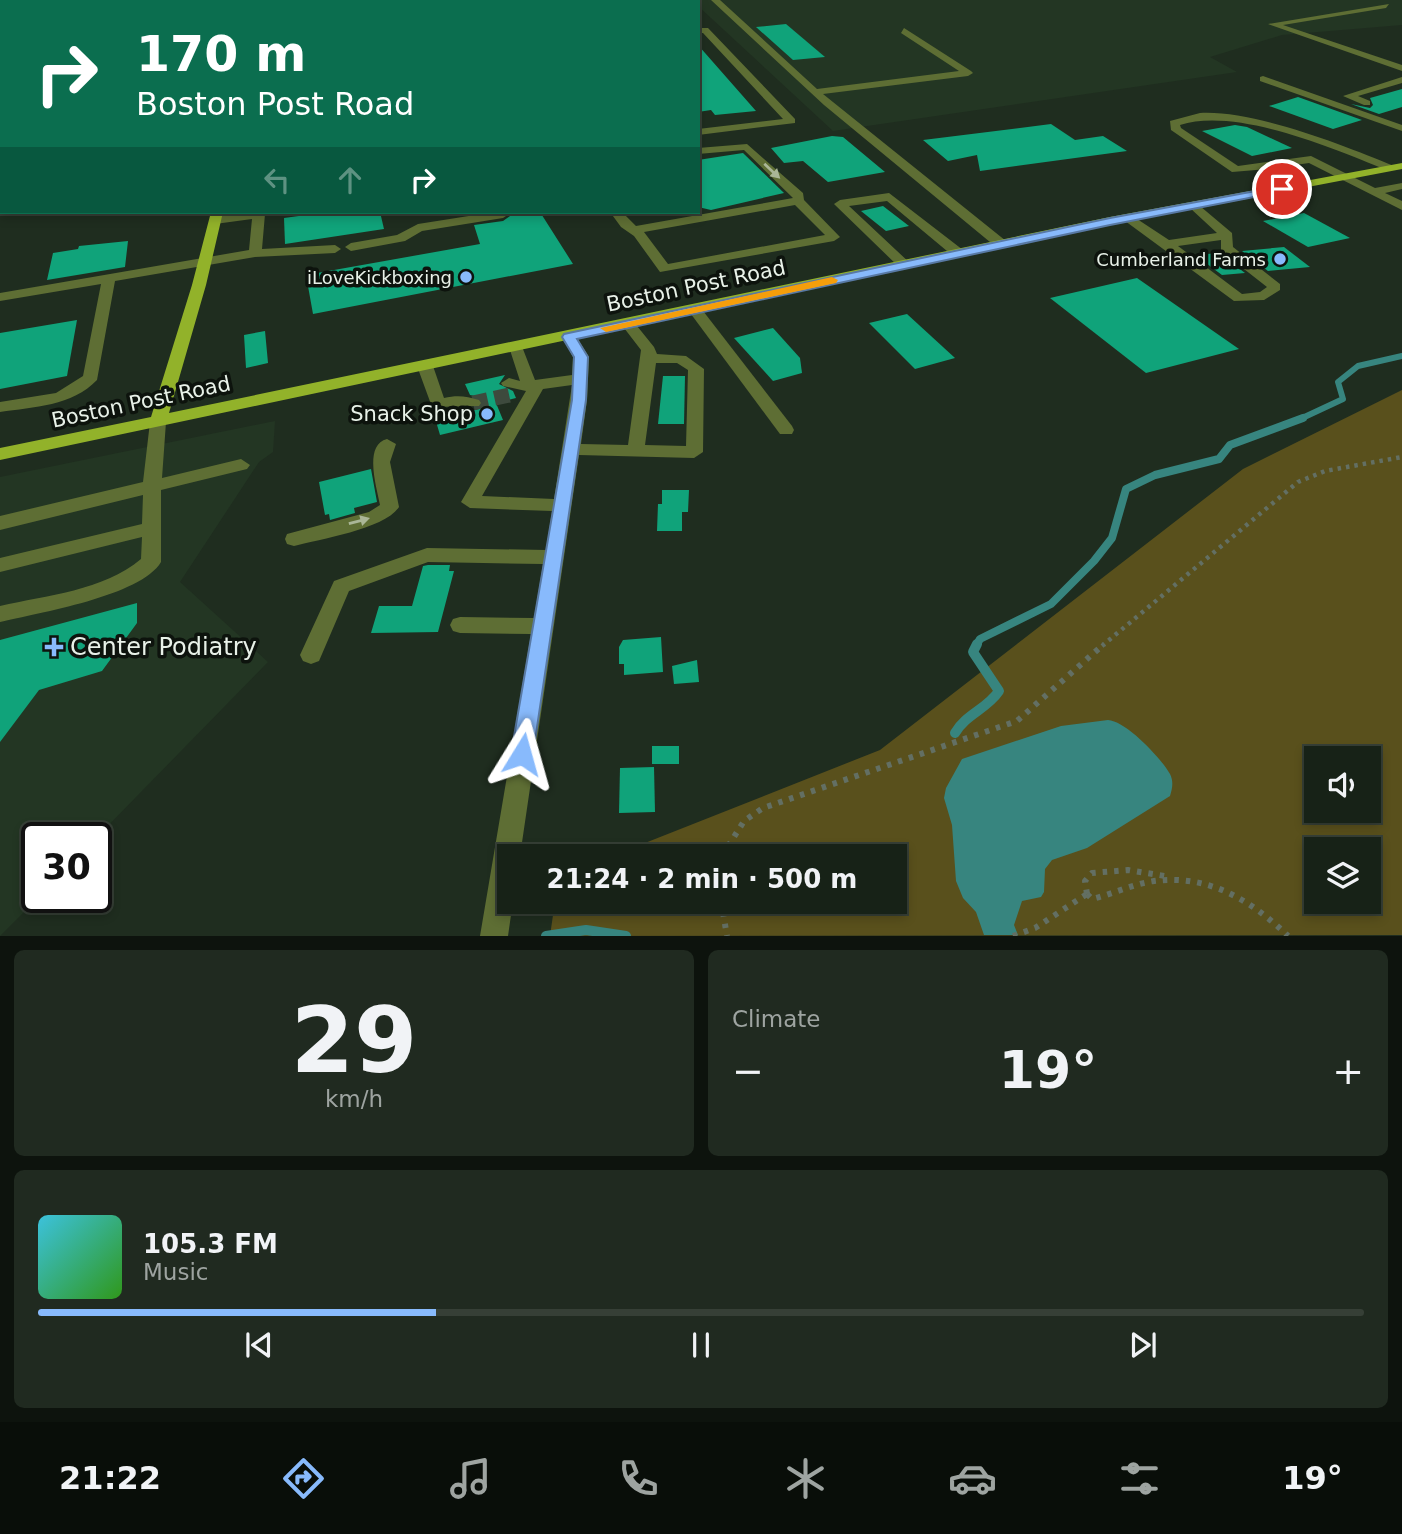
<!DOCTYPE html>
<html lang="en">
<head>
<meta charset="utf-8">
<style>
	body { margin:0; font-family:"DejaVu Sans",sans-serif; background:#202a20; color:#f1f3f6; height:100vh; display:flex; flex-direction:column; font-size:26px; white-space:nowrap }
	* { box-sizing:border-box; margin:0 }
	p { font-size:23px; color:#9ea4a1 }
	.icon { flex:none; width:38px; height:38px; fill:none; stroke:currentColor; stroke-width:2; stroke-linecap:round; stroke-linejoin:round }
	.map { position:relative; height:936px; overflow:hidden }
	.panel { display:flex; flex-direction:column; gap:14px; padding:14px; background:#0d130d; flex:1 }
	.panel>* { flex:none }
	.guide { position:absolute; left:0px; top:0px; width:700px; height:214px; box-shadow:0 4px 10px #0003,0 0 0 2px #363f36; background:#0b6e4f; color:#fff; overflow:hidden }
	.buttons { position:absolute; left:1304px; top:746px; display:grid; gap:14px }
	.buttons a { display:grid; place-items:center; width:77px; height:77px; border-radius:0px; background:#172217; box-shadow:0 4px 10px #0003,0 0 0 2px #363f36; font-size:35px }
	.speed { position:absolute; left:21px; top:822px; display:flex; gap:14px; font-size:35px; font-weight:700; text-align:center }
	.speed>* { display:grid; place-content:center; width:91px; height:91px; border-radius:50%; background:#172217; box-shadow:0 4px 10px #0003,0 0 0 2px #363f36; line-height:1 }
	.speed .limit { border:4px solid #111; border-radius:10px; background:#fff; color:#111 }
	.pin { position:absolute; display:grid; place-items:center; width:60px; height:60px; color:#fff; margin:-30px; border:4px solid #fff; border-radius:50%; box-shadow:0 2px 7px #0007 }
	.me { position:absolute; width:77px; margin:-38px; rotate:8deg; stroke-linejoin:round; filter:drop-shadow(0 0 5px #0008) }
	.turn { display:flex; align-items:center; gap:24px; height:147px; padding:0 21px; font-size:32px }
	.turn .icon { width:91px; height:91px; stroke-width:2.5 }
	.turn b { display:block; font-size:49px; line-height:60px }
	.lanes { display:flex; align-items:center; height:66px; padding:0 21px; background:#0003; justify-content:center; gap:35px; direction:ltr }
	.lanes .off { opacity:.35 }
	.big { font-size:52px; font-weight:600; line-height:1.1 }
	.panel .widget { flex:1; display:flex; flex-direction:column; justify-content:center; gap:10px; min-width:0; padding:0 24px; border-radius:10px; background:#202a20 }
	.panel .dial { align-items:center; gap:0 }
	.dial b { font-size:91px; line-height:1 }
	.song { display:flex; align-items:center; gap:21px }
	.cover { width:84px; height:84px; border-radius:10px; background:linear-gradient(135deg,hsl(190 70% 55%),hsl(110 70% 35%)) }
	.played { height:7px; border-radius:4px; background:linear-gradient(90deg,#88bafc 30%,#363f36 30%) }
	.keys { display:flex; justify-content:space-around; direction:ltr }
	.heat { display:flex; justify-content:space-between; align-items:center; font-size:38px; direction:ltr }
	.panel .tiles { flex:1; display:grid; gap:14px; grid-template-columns:1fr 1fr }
	.widget:last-child { grid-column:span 2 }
	.trip { position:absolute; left:497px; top:844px; width:410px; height:70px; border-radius:0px; background:#172217; box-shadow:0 4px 10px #0003,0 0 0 2px #363f36; font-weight:600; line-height:70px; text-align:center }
	.dock { display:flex; height:112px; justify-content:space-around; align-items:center; background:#090e09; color:#9ea4a1 }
	.dock .icon { width:49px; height:49px }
	.dock .active { color:#88bafc }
	.dock b { font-size:32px; color:#f1f3f6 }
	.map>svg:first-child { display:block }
	.built { fill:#233623 }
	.green { fill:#59501c; fill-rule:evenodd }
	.water { fill:#37857f }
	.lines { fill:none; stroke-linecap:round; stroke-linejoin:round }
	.stream-far2 { stroke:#37857f; stroke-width:6 }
	.stream-far1 { stroke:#37857f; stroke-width:8 }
	.stream { stroke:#37857f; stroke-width:10 }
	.building { fill:#10a37a }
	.minor-tunnel { stroke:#3d4a3d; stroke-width:15; stroke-dasharray:15 7; stroke-linecap:butt }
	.path-far1 { stroke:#636f63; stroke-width:4.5; stroke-dasharray:3.5 5; stroke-linecap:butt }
	.path { stroke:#636f63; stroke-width:6; stroke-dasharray:4.5 7; stroke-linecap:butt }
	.minor { fill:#5e6e34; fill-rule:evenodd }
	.major { fill:#92b22a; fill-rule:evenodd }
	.oneway { fill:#aab697 }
	.route { fill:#88bafc; stroke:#5879a4; stroke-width:2 }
	.slow { fill:#f59e0b }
	.poi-dot { fill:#88bafc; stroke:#0d130d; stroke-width:2.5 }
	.labels { text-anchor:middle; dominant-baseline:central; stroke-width:7; stroke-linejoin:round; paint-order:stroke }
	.far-poi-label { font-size:18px; fill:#e8f1e8; stroke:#0d130d; text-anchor:end }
	.street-label { font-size:21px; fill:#e8f1e8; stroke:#0d130d }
	.poi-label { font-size:21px; fill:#e8f1e8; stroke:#0d130d; text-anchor:end }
	.near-poi-label { font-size:24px; fill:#e8f1e8; stroke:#0d130d; text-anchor:start }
</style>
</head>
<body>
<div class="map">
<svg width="1402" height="936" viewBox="0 0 1402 936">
	<rect width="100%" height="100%" fill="#1f2d1f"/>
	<!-- built -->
	<g class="built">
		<polygon points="692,0 1402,0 1402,25 1282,35 1210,57 1237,72 833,131 698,6 698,2"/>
		<polygon points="275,421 273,452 259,462 180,582 268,662 96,838 37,838 38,898 0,936 0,477"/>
	</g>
	<!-- green -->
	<path class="green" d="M1402,390V935L550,936L555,901H894V856H612L880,750L1243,469ZM1316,758H1368V810H1316ZM1316,849H1368V901H1316Z"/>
	<!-- water -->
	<path class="water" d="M1108,720C1126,721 1161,758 1170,774C1174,782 1172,789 1170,796L1087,848L1052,860L1045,869L1044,892L1041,897L1022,901L1014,925L1018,935H984L976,912L963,898L956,881L952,825L944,798L946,788L962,759L1061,726Z"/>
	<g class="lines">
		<!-- stream-far2 -->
		<polyline class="stream-far2" points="1298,420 1343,399 1338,382 1358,366 1402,356"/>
		<!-- stream-far1 -->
		<polyline class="stream-far1" points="976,646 980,639 1051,604 1094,561 1112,538 1126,489 1155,475 1219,459 1230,445 1303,418"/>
		<!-- stream -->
		<g class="stream">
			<path d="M955,733C966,714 987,709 999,691L973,652L977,644"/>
			<polyline points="546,936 586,930 626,936"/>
		</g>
	</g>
	<!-- building -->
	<g class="building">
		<polygon points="786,24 825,57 793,60 756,27"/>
		<polygon points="698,45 756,111 715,115 711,110 698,112"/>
		<polygon points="1402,89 1402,107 1379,114 1351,104 1370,108 1373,105 1370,98"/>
		<polygon points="1298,97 1362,120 1333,129 1269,106"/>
		<polygon points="1051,124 1075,140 1103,136 1127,151 980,171 977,155 948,161 923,140"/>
		<polygon points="1235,125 1247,127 1292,148 1252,156 1202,131"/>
		<polygon points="832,136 843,137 885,172 828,182 803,161 784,163 771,148"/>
		<polygon points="743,153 784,193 711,210 698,207 698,160"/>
		<polygon points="883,206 909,226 886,231 861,211"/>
		<polygon points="328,212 380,212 384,229 285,244 284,218"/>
		<polygon points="510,212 540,212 573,264 313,314 306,275 480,244 474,225 503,221 510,216"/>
		<polygon points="1304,213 1350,238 1308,247 1263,221"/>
		<polygon points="128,241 125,267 47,280 53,253 78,249 79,246"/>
		<polygon points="1284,247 1310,267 1268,271 1242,251"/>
		<polygon points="1219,253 1245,273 1222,275 1195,255"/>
		<polygon points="1137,278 1239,349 1146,373 1050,298"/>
		<polygon points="907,314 955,358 915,369 869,323"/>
		<polygon points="77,320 67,376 0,389 0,333"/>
		<polygon points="773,328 800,358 802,373 773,381 734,338"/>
		<polygon points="265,331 268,363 246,368 244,335"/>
		<polygon points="505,375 499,384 513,391 516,398 496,403 503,420 440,435 435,418 479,409 483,404 480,397 470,395 465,384"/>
		<polygon points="663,376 685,376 684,424 658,424"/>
		<polygon points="371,469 377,502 354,508 355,513 330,520 329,514 325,515 319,482"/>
		<polygon points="662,490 689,490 688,512 682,512 682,531 657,531 658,504 662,504"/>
		<polygon points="428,565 450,565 449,571 454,571 438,632 371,633 379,606 412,606 423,566"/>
		<polygon points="137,603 137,623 102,671 39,690 0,742 0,640"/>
		<polygon points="661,637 663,672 624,675 624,664 619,664 619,647 623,640"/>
		<polygon points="697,660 699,682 674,684 672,666"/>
		<rect x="652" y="746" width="27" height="18"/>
		<polygon points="654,767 655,812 619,813 620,768"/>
	</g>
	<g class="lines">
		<!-- minor-tunnel -->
		<polyline class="minor-tunnel" points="473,403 514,394"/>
		<!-- path-far1 -->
		<polyline class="path-far1" points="1102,646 1298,482 1325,471 1402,457"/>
		<!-- path -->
		<g class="path">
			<polyline points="722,856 744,821 763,808 1017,721 1104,644"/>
			<path d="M1087,894L1092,899C1113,894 1133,884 1154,881C1208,874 1251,900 1288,936"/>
			<polyline points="1087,894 1085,881 1092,873 1128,870 1171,877"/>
			<polyline points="721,901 727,936"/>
			<polyline points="1013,936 1035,928 1087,894"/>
		</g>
		<!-- minor -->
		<g class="minor">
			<rect x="132" y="0" width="8" height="2"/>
			<polygon points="214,0 233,0 211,2"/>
			<polygon points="460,0 468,0 469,2 461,2"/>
			<polygon points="617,0 625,0 627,2 618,2"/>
			<polygon points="711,0 720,0 817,89 959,71 901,33 904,28 971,71 973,73 968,76 823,94 1006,241 1006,247 996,247 824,105"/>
			<polygon points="1389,4 1386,8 1283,25 1402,65 1402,71 1268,24"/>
			<polygon points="698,28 708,28 795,119 795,123 698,135 698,129 783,119 703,33 698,33"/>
			<rect x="0" y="35" width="2" height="6"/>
			<polygon points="1263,76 1402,125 1402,131 1260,81 1260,77"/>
			<polygon points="1402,77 1402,83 1358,96 1370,101 1370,105 1364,105 1343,96"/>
			<rect x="0" y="98" width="2" height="6"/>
			<path d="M1200,113C1254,110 1343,145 1394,166V170H1386C1333,148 1236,107 1180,125L1181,128L1238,166L1311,156L1375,188L1402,183V189L1385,193L1402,201V210L1309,163L1281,167L1308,183L1310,185L1304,188L1268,169L1232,172L1171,130L1170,121Z"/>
			<rect x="0" y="127" width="2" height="6"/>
			<path d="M747,144L803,193L804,200L840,237L834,241L660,272L634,236L621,227L610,212H622L636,226L793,198L744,150L698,154V148ZM795,205L825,235L668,264L644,232Z"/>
			<polygon points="889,193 963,250 963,256 953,256 887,201 849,206 912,265 910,268 900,268 834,204 840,200"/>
			<path d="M1194,201L1232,233L1233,247L1280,284V290L1264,300L1234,301L1121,218L1131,215L1169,240L1217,233L1190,208L1188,205ZM1221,240V251L1267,287L1260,292L1242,294L1178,246Z"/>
			<polygon points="0,207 2,212 8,212 6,214 0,215"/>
			<path d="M249,212L265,214L262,249L335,245L341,249L335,253L255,257L115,281L97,380C72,406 34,407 0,412V402L56,393L83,376L101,284L0,301V293L249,250L252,219L215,224L209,220L215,216Z"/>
			<polygon points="494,212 509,214 503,218 422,231 405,241 351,251 345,247 351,243 397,235 418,224"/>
			<polygon points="695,306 700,307 792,426 794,430 792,434 780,434 688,310"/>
			<path d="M628,320L633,321L654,347L657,354L686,356L704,369L703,452L694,458L579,455L520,856H509V901H513L508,936H480L531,634L460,633L453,631L450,625L453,619L460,617L534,618L543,564L428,562L349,591L319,661L311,664L303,661L300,655L334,581L427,548L546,550L552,511L470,508L461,502L526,391L503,386L501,383L509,378L520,381L509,347L511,344H521L535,380L572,375L573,357L562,336L569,332L574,333L589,357L587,400L581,444L628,445L641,350L621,324ZM656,363H677L688,370L686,446L645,445ZM572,385L554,499L482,496L543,389Z"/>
			<path d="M425,361L433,366L444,398C457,395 466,396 479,400L481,403L479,406L432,407L417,366Z"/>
			<path d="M158,417L166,422L162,478L241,459L250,465L247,469L161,490V562C141,596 38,613 0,622V606C47,595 103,591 141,559L142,537L0,572V558L142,524L143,495L0,530V516L143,482L150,422Z"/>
			<path d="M387,439L396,444L390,462L399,507C385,529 320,539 294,546L287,544L285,539L287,534L369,512L380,505C377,488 363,445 387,439Z"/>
		</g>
		<!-- major -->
		<g class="major">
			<rect x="259" y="0" width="8" height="2"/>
			<polygon points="1402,163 1402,169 1110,225 0,460 0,448 151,417 192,285 211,212 223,212 206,285 169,413 1110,217"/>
		</g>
	</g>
	<!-- one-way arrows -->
	<defs><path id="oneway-solid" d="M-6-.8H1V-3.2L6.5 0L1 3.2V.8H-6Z" transform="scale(1.75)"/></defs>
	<g class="oneway">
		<use href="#oneway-solid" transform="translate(772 171) rotate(43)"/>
		<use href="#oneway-solid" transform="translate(359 521) rotate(-15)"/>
	</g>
	<!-- route -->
	<polygon class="route" points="1282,186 1287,189 1285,191 1110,225 577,339 588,357 586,400 533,754 529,761 522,763 514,761 511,754 572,400 574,357 562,337 564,334 1110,218"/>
	<!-- slow -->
	<polygon class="slow" points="832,277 838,280 836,283 606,332 600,328"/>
	<!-- markers -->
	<g class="poi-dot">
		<circle cx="1280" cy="259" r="7"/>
		<circle cx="466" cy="277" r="7"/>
		<circle cx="487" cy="414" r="7"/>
		<path d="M50.5 636.5h7v7h7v7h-7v7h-7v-7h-7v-7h7z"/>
	</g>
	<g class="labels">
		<!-- far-poi labels -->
		<g class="far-poi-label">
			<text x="1266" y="259">Cumberland Farms</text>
			<text x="452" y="277">iLoveKickboxing</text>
		</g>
		<!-- street labels -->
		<g class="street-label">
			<text transform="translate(696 286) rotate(-12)">Boston Post Road</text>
			<text transform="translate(141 402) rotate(-12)">Boston Post Road</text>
		</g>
		<!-- poi labels -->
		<g class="poi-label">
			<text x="473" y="414">Snack Shop</text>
		</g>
		<!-- near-poi labels -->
		<g class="near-poi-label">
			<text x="70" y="647">Center Podiatry</text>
		</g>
	</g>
</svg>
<div class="buttons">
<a><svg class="icon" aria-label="sound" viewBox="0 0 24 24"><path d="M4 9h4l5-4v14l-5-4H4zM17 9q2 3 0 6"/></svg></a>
<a><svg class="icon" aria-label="layers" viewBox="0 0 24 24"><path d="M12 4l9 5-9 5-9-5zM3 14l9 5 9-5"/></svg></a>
</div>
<div class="speed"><div class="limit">30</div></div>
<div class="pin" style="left:1282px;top:189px;background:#d93025"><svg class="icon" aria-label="arrive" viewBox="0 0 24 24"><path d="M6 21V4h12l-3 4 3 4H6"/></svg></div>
<svg class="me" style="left:522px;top:754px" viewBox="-20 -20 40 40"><path d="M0-17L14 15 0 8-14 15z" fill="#88bafc" stroke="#fff" stroke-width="4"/></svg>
<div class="trip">21:24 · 2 min · 500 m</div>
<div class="guide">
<div class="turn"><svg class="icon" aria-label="right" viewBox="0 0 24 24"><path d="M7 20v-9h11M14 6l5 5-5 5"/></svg><div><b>170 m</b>Boston Post Road</div></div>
<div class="lanes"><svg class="icon off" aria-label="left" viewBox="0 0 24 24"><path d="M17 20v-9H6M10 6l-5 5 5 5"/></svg><svg class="icon off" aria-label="ahead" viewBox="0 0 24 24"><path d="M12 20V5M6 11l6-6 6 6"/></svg><svg class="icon" aria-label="right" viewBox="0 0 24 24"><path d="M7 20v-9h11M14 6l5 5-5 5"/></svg></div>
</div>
</div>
<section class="panel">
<div class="tiles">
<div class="widget dial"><b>29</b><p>km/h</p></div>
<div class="widget"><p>Climate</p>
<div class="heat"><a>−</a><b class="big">19°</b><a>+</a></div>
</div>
<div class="widget">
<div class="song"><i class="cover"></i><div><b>105.3 FM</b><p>Music</p></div></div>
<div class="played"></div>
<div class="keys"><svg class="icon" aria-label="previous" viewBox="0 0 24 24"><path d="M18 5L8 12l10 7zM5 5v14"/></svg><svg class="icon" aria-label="pause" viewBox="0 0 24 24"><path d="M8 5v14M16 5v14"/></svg><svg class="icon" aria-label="next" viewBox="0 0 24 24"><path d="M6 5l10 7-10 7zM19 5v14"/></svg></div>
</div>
</div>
</section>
<nav class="dock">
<b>21:22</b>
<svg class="icon active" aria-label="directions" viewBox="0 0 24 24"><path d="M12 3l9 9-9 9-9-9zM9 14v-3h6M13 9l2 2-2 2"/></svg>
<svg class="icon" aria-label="music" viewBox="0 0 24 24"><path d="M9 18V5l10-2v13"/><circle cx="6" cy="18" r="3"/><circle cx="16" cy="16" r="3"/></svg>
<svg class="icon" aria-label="phone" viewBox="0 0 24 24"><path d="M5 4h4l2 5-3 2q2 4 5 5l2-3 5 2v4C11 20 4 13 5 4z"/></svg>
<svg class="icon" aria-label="climate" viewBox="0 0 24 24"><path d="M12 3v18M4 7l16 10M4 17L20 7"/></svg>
<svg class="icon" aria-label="car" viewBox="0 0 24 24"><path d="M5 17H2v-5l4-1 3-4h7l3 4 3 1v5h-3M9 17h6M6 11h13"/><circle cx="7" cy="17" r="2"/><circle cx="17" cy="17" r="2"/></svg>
<svg class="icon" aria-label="filters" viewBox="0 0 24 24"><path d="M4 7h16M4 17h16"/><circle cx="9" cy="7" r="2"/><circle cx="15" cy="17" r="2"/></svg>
<b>19°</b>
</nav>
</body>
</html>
